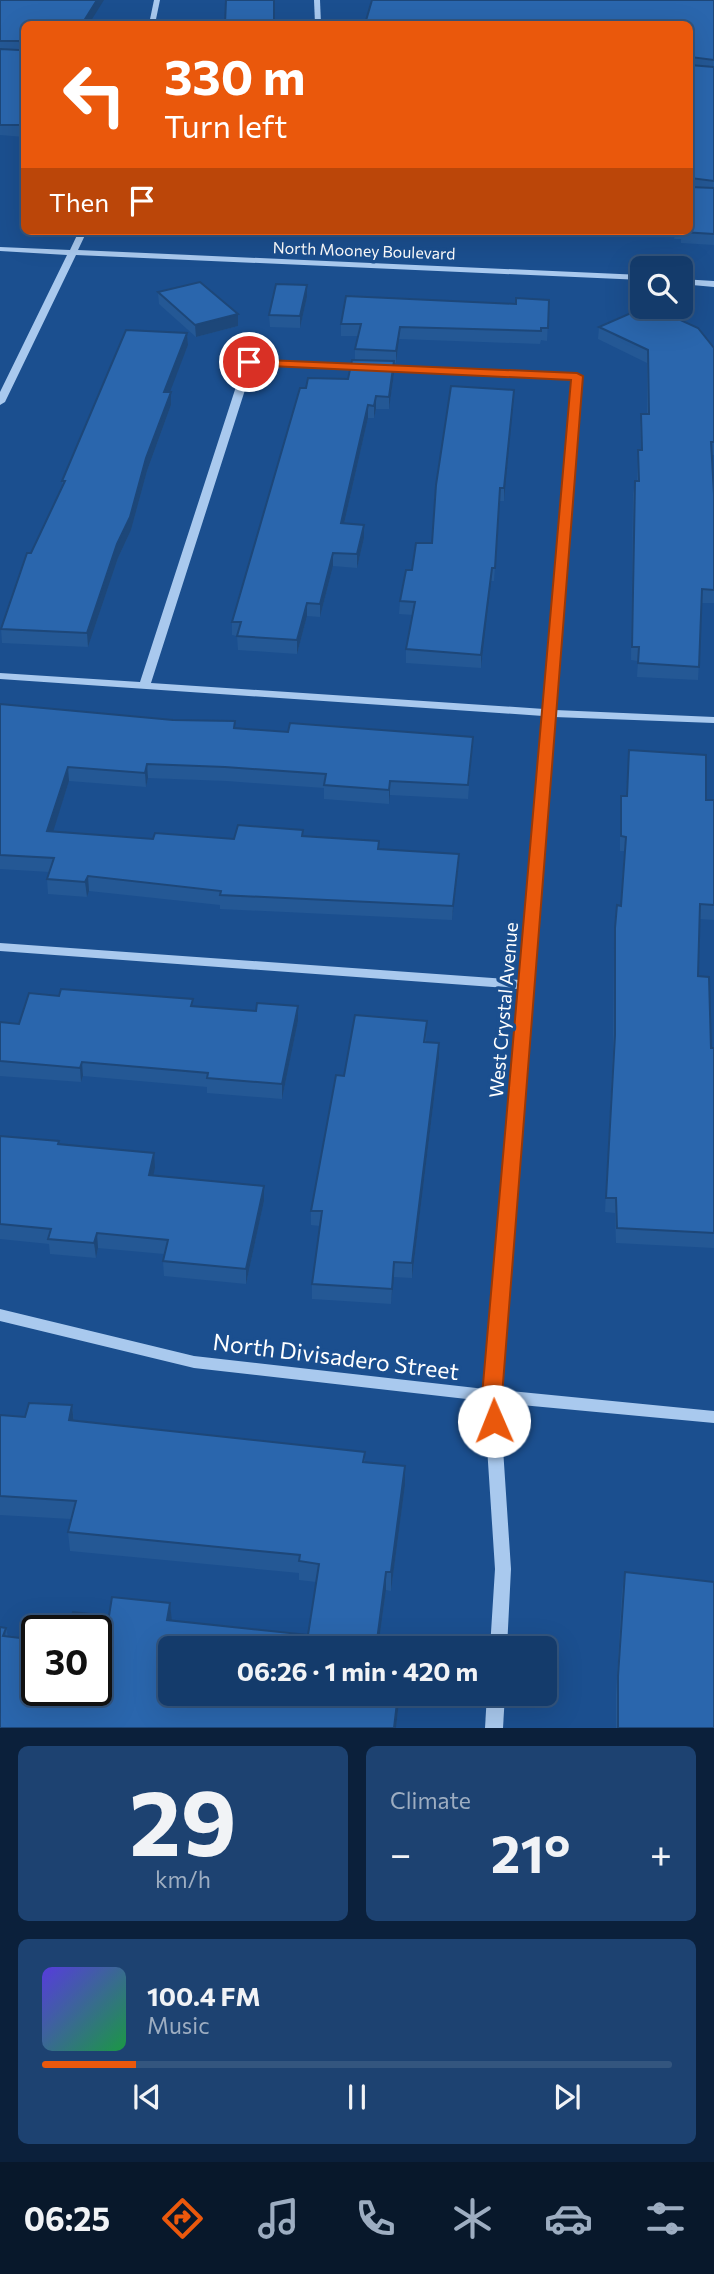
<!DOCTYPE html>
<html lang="en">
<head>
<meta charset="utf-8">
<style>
	body { margin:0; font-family:Commissioner,sans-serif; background:#1d4271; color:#f1f3f6; height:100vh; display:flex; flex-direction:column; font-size:26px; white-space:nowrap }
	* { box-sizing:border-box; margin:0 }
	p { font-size:23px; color:#9dadc1 }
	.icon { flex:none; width:38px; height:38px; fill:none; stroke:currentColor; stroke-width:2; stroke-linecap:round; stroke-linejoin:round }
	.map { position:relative; height:1728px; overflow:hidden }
	.sheet { display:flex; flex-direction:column; gap:18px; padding:18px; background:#0b203b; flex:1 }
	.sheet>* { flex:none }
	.guide { position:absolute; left:21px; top:21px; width:672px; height:214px; border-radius:10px; box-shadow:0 7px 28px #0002,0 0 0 2px #33557e; background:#ea580c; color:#fff; overflow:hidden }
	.buttons { position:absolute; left:630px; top:256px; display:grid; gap:14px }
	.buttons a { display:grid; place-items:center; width:63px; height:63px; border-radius:10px; background:#143b6b; box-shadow:0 7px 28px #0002,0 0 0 2px #33557e; font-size:35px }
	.speed { position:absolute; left:21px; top:1615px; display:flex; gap:14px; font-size:35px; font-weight:700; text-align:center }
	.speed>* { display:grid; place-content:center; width:91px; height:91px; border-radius:50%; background:#143b6b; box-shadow:0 7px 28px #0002,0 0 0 2px #33557e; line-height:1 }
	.speed .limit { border:4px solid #111; border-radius:10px; background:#fff; color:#111 }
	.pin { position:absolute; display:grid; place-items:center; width:60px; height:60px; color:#fff; margin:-30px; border:4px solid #fff; border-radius:50%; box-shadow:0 2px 7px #0007 }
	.me { position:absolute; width:77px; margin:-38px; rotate:359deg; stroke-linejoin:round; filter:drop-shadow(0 0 5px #0008) }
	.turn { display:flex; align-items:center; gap:24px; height:147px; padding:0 28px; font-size:32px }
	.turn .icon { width:91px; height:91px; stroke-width:2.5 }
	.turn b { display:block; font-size:49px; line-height:60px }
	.then { display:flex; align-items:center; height:66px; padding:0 28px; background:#0003; gap:14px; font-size:26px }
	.big { font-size:52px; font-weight:700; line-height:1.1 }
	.sheet .tile { flex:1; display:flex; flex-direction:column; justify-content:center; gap:10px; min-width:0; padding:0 24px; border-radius:10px; background:#1d4271 }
	.sheet .dial { align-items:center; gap:0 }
	.dial b { font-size:91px; line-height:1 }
	.song { display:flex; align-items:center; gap:21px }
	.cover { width:84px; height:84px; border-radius:10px; background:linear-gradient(135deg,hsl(250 70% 55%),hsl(140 70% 35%)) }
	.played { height:7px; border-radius:4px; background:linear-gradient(90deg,#ea580c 15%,#33557e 15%) }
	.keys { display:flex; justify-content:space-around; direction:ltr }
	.heat { display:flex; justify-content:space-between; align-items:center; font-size:38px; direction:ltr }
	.sheet .tiles { flex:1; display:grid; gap:18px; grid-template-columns:1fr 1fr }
	.tile:last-child { grid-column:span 2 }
	.trip { position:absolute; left:158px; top:1636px; width:399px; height:70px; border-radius:10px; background:#143b6b; box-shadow:0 7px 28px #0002,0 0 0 2px #33557e; font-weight:700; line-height:70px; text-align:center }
	.tabs { display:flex; height:112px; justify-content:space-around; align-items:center; background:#08182b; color:#9dadc1 }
	.tabs .icon { width:49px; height:49px }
	.tabs .selected { color:#ea580c }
	.tabs b { font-size:32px; color:#f1f3f6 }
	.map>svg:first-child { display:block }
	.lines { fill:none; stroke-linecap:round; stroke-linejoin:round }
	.minor { fill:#a9c9ee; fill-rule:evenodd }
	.wall { fill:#245895 }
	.shaded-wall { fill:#1d4779 }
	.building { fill:#2a66ad; stroke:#1d4779; stroke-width:2 }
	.route { fill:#ea580c; stroke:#983908; stroke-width:2 }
	.labels { text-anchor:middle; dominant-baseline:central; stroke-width:7; stroke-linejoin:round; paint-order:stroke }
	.far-street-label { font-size:16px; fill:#fff; stroke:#1b4f8f }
	.street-label { font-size:19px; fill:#fff; stroke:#1b4f8f }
	.near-street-label { font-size:23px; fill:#fff; stroke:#1b4f8f }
</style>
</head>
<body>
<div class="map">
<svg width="714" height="1728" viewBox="0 0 714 1728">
	<rect width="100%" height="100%" fill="#1b4f8f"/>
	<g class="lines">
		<!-- minor -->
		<g class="minor">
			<polygon points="154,0 160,0 155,24 149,24"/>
			<polygon points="314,0 320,0 321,24 315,24"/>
			<polygon points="79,231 87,231 78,250 642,275 642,280 76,255 5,402 0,405 0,392 67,255 0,251 0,247 70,250"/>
			<polygon points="681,279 714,281 714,287 681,284"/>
			<path d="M249,359L580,374L555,710L714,717V723L554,717L500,1390L714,1411V1423L500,1403L511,1569L507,1648H490L495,1569L484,1401L194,1368L0,1321V1309L194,1356L485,1389L519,989L0,951V943L520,980L543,716L0,679V673L140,682L244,362ZM253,365L572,379L544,709L151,683Z"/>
			<polygon points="487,1694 505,1694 503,1728 485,1728"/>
		</g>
	</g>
	<!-- wall -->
	<g class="wall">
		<polygon points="0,0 24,24 24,137 0,135"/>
		<polygon points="372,0 714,0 714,245 681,243 681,239 674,239 675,235 601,232 601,236 556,235 556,231 690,231"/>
		<polygon points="307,285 307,297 300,328 270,327 269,315"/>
		<polygon points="158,292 238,326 196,337 159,304"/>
		<polygon points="549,300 547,341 541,340 540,344 399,339 396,363 394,363 394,374 389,409 376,409 374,418 368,418 344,524 364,538 357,568 333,566 320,617 307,616 297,654 238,650 237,636 232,635 232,622 306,388 348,379 355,360 355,349 358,336 341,336 341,324"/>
		<polygon points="599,327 714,348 714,455 712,455 714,494 714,603 702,603 698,680 637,677 638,661 631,660 633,494 635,481 637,481 638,450 641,450 640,427 641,414 647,414 647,363 598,339"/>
		<polygon points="187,333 188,345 169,392 171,405 147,471 131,530 118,558 88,647 2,643 1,629 63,487 62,481"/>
		<polygon points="513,403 504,501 499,501 494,581 491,581 481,668 406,663 406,649 413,615 399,614 400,601 412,570 432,543"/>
		<polygon points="0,704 173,720 235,721 235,728 288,732 473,737 468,799 390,795 389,804 324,799 324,788 226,781 148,778 146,787 69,781 53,831 153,839 234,839 303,836 379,849 459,854 458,869 452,920 220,909 220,905 89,891 87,897 48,894 47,879 49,872 0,869"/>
		<polygon points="629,750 706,800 714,800 714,920 700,919 698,976 711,1048 714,1048 714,1248 616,1243 615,1213 605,1212 613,1050 614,943 617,905 621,906 624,851 620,851 620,810 621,796 626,796"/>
		<polygon points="193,1006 256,1011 298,1006 298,1021 282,1099 207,1093 207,1087 83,1076 81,1082 0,1076 0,1022 19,1024"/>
		<polygon points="427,1021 426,1042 439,1058 412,1278 394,1277 391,1304 312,1299 312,1284 320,1226 311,1225 311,1211 344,1076"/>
		<polygon points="0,1136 59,1144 155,1168 153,1175 264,1186 264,1201 246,1284 164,1276 163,1261 164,1254 98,1248 96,1258 50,1254 49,1244 0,1239"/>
		<polygon points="72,1405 74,1420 365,1452 365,1462 405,1466 405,1485 391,1591 386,1590 378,1648 170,1694 400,1694 396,1728 0,1728 6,1628 8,1637 37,1690 109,1616 170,1603 171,1620 308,1635 316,1582 299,1580 299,1573 70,1551 68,1532 71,1519 0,1515 0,1415 25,1417"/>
		<polygon points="625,1572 714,1728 616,1728 616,1694 622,1591"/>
	</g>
	<!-- shaded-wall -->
	<g class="shaded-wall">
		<polygon points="97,0 104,0 89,24 82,24"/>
		<polygon points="307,285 307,297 300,328 300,316"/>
		<polygon points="238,314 238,326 196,337 195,325"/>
		<polygon points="400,327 399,339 396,363 396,351"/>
		<polygon points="187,333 188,345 165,405 164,392"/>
		<polygon points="394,361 394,374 389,409 389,397"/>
		<polygon points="514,390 513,403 504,501 504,488"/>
		<polygon points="171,392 171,405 147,471 131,530 118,558 88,647 87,633 146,458"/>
		<polygon points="376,396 376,409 374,418 374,406"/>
		<polygon points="368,405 368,418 341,537 341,523"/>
		<polygon points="364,525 364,538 357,568 357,554"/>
		<polygon points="333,553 333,566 320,617 320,604"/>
		<polygon points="492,568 491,581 481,668 481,655"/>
		<polygon points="307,603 307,616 297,654 297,640"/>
		<polygon points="147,764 148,778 146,787 145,773"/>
		<polygon points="68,767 69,781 49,845 47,831"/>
		<polygon points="390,781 390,795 389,804 389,790"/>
		<polygon points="459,854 458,869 452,920 453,906"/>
		<polygon points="88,876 89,891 87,897 85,882"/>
		<polygon points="298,1006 298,1021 282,1099 282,1084"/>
		<polygon points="439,1043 439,1058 412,1278 412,1263"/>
		<polygon points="82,1062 83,1076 81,1082 80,1068"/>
		<polygon points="154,1153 155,1168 150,1190 149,1175"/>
		<polygon points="264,1186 264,1201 246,1284 246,1269"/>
		<polygon points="97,1233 98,1248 96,1258 94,1243"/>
		<polygon points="394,1262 394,1277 391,1304 392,1289"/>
		<polygon points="72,1405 74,1424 69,1420"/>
		<polygon points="405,1466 405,1485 391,1591 391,1572"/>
		<polygon points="386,1572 386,1590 378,1648 376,1648"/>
		<polygon points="170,1603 172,1622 167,1620"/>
		<polygon points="398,1694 400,1694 396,1728 394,1728"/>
	</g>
	<!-- building -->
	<g class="building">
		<polygon points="0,0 97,0 82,24 24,24 24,46 19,41 0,41"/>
		<polygon points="226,0 274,0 274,24 225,24"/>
		<polygon points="372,0 714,0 714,60 691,57 690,63 690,24 365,24"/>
		<polygon points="24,47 24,125 0,125 0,49 19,50"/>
		<polygon points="690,65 714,67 714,181 691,178 690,185"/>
		<polygon points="690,187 714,188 714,234 682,232 682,231 690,231"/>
		<polygon points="200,282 238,314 195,325 158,292"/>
		<polygon points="276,284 307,285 300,316 269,315"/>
		<polygon points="346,296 516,304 516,298 549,300 548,328 541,328 541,331 400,327 396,351 355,349 361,324 341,324"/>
		<polygon points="647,306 650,306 698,328 714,348 714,442 711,442 714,494 714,590 702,589 699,667 638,663 639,647 632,647 635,481 639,481 638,450 642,450 641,414 649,414 648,350 599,327"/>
		<polygon points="126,330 187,333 164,392 171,392 146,458 130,517 117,544 87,633 1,629 27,553 31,553 65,481 62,481"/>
		<polygon points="352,360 394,361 389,397 376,396 374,406 368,405 341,523 364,525 357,554 333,553 320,604 307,603 297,640 237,636 241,622 232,622 300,388 306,388 308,378 348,379"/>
		<polygon points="451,386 514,390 504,488 500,488 495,568 492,568 481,655 406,649 415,602 400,601 406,570 412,570 416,543 432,543 436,485"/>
		<polygon points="0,704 173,720 235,721 234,728 288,732 290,723 473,737 468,785 390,781 389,790 324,785 326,774 225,767 147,764 145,773 68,767 47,831 153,839 155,833 234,839 238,825 303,830 302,836 379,841 378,849 459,854 453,906 220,895 221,891 88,876 85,882 47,879 54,858 0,855"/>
		<polygon points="629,750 706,755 706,800 714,800 714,905 700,904 698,976 709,977 711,1048 714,1048 714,1233 617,1228 616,1198 606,1198 615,1035 615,928 617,905 621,906 626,837 621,836 621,796 627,796"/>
		<polygon points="61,989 193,999 191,1006 256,1011 257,1003 298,1006 282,1084 207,1078 208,1073 82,1062 80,1068 0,1061 0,1022 19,1024 29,993 59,996"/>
		<polygon points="355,1015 427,1021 424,1042 439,1043 412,1263 394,1262 392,1289 312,1284 322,1211 311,1211 336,1075 344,1076"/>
		<polygon points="0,1136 59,1141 58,1144 154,1153 149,1175 264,1186 246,1269 163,1261 168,1240 97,1233 94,1243 48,1239 51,1229 0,1224"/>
		<polygon points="29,1403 72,1405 69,1420 365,1452 363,1462 405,1466 391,1572 386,1572 376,1648 378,1648 170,1648 170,1694 398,1694 394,1728 0,1728 0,1627 6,1628 3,1636 37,1640 37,1690 96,1690 96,1631 68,1631 73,1612 109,1616 112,1597 170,1603 167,1620 308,1635 319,1564 299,1561 300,1555 68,1532 76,1501 0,1496 0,1415 25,1417"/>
		<polygon points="625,1572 714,1582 714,1728 618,1728 618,1676"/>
	</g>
	<!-- route -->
	<polygon class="route" points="245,359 577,373 583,376 502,1396 504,1421 501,1427 486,1427 482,1396 571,380 249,365 243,362"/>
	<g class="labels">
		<!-- far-street labels -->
		<g class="far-street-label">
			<text transform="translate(364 250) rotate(2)">North Mooney Boulevard</text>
		</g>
		<!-- street labels -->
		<g class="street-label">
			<text transform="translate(503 1010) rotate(-85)">West Crystal Avenue</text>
		</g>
		<!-- near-street labels -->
		<g class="near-street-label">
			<text transform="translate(336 1356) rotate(7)">North Divisadero Street</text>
		</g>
	</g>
</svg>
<div class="buttons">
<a><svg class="icon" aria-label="search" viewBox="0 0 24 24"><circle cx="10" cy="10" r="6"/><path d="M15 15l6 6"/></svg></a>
</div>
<div class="speed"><div class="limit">30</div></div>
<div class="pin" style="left:249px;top:362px;background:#d93025"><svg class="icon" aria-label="arrive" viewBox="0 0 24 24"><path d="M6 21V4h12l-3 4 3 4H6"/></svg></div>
<svg class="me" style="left:494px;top:1421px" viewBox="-20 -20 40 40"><circle r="19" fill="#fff"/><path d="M0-13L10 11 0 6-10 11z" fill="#ea580c"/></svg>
<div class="trip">06:26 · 1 min · 420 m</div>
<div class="guide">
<div class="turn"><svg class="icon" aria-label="left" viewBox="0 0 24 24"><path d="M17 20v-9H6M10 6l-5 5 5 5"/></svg><div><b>330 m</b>Turn left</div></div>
<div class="then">Then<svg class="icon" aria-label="arrive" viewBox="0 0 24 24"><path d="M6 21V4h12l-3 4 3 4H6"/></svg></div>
</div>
</div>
<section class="sheet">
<div class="tiles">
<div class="tile dial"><b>29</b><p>km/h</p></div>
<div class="tile"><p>Climate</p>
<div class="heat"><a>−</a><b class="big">21°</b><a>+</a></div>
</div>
<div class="tile">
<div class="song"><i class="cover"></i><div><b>100.4 FM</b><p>Music</p></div></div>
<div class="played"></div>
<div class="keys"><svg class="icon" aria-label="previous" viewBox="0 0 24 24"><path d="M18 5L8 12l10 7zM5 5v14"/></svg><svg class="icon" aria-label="pause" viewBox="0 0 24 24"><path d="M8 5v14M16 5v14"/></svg><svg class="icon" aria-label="next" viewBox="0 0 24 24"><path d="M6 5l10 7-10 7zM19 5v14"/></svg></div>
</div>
</div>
</section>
<nav class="tabs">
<b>06:25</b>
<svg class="icon selected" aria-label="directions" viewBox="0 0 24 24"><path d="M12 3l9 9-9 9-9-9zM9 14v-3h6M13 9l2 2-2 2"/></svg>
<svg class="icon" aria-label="music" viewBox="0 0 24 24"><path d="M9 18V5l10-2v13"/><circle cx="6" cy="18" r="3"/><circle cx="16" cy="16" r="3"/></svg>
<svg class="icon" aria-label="phone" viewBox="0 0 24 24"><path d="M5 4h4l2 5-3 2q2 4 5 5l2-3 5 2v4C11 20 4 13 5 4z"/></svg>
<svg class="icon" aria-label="climate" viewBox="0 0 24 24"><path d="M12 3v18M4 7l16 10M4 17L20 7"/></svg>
<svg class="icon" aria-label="car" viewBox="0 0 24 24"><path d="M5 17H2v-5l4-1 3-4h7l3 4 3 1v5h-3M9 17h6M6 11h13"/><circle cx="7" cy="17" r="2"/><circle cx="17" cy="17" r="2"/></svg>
<svg class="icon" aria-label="filters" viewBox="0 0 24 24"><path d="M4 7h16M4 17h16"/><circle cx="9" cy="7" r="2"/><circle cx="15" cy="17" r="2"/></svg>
</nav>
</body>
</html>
